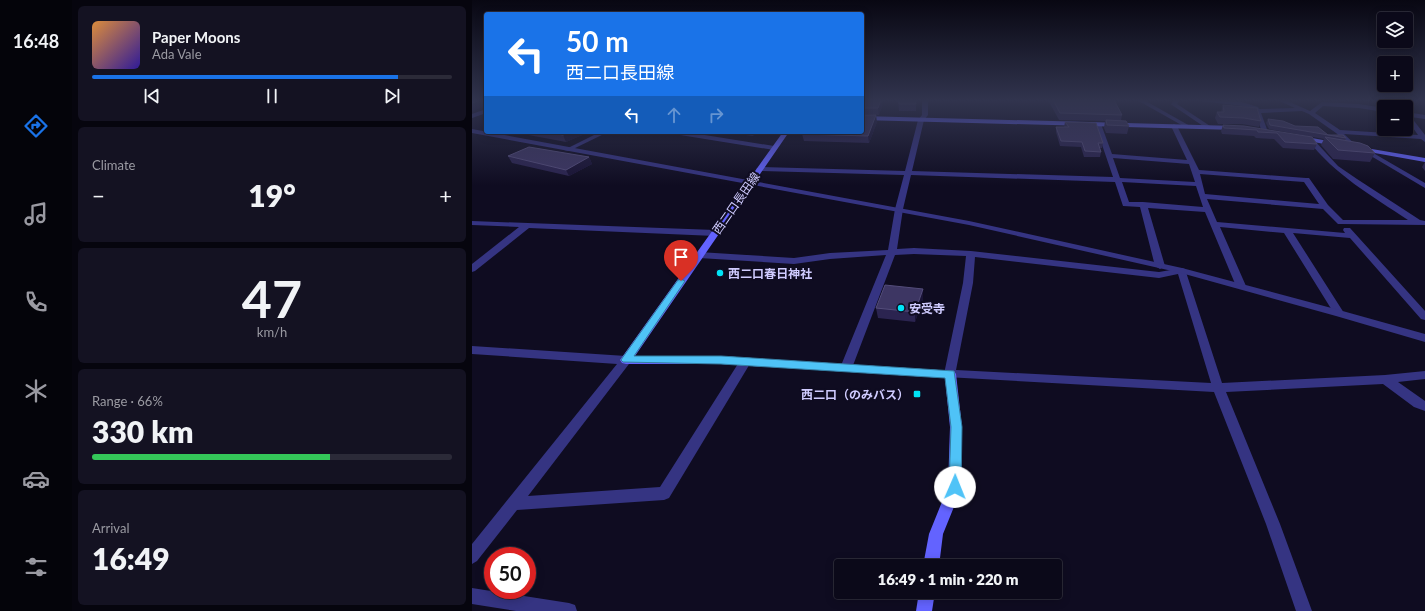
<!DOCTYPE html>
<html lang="en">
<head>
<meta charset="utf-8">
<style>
	body { margin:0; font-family:Lato,"Noto Sans JP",sans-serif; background:#141222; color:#f1f3f6; height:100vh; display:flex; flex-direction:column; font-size:15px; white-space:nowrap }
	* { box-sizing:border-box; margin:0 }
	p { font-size:13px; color:#9a9aa2 }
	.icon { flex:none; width:22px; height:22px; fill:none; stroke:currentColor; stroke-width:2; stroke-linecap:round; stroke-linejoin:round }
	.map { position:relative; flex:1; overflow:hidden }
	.side { display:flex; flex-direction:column; gap:6px; padding:6px; background:#06050e; width:400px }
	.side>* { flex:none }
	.guide { position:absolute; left:12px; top:12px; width:380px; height:122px; border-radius:4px; box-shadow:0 2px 10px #0003,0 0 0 1px #2b2a38; background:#1a73e8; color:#fff; overflow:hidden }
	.fabs { position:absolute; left:905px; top:12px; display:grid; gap:8px }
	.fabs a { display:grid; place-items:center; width:36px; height:36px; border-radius:4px; background:#0b0919; box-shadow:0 2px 10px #0003,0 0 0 1px #2b2a38; font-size:20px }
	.speed { position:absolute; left:12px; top:547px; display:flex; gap:8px; font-size:20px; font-weight:700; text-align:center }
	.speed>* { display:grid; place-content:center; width:52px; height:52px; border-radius:50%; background:#0b0919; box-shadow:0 2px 10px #0003,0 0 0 1px #2b2a38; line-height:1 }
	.speed .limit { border:6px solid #d22; background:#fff; color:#111 }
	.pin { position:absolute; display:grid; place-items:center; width:34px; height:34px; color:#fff; margin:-41px -17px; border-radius:50% 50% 50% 0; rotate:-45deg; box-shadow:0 0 4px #0007 }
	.pin .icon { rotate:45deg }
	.me { position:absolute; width:44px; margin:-22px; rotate:1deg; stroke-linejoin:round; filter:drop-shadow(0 0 3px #0008) }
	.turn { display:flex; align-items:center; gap:14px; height:84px; padding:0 16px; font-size:18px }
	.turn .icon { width:52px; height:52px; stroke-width:2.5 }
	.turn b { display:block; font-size:28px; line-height:34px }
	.lanes { display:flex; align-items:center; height:38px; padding:0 16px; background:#0003; justify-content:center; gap:20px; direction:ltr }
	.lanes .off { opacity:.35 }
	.big { font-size:30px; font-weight:800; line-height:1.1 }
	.side .card { flex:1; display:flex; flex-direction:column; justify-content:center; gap:6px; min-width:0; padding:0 14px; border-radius:6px; background:#141222 }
	.side .dial { align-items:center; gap:0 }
	.dial b { font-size:52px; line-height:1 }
	.song { display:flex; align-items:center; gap:12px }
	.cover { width:48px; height:48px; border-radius:6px; background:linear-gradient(135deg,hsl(30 70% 55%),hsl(250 70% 35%)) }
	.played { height:4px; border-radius:2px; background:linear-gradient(90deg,#1a73e8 85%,#2b2a38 85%) }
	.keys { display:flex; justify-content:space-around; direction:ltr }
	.heat { display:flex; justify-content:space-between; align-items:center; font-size:22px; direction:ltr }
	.charge { height:6px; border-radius:3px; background:linear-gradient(90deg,#34c759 66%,#2b2a38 0) }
	.trip { position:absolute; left:362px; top:559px; width:228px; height:40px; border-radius:4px; background:#0b0919; box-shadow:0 2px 10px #0003,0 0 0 1px #2b2a38; font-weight:800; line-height:40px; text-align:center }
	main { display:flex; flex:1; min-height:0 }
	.dock { display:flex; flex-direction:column; width:72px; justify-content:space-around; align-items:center; background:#04040a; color:#9a9aa2 }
	.dock .icon { width:28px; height:28px }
	.dock .on { color:#1a73e8 }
	.dock b { font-size:18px; color:#f1f3f6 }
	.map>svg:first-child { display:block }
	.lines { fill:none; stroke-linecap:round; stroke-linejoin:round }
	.minor { fill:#353482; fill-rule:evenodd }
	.tertiary { fill:#353482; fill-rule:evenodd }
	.secondary { fill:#6363ff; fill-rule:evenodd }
	.wall { fill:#2b2450 }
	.shaded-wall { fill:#191335 }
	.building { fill:#3d3663; stroke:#544d7b }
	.route { fill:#4fc3f7; stroke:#337fa1 }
	.poi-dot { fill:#00e4f7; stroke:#0f0c21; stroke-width:1.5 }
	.labels { text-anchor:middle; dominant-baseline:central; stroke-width:4; stroke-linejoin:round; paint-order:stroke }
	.street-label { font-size:12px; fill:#d0ccff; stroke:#0f0c21 }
	.poi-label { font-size:12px; font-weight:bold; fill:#d0ccff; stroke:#0f0c21; text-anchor:start }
</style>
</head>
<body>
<main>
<nav class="dock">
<b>16:48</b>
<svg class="icon on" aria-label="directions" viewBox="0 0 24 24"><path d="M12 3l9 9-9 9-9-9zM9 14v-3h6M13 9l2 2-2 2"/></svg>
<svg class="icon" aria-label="music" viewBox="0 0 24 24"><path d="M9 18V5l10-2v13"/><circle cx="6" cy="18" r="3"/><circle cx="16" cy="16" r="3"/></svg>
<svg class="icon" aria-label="phone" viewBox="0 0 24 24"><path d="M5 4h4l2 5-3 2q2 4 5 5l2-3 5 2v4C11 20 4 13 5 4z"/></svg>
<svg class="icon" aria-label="climate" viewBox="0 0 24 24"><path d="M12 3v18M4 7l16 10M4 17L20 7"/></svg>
<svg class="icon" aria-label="car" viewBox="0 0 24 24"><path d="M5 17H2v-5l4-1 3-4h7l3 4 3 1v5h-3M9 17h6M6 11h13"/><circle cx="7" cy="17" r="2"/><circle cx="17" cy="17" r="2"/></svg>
<svg class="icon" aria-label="filters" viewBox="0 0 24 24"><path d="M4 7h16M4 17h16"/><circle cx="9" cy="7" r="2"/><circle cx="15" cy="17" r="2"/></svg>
</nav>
<section class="side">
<div class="card">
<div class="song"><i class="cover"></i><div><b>Paper Moons</b><p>Ada Vale</p></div></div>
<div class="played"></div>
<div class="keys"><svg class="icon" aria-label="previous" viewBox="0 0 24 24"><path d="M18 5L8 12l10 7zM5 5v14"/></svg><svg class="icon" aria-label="pause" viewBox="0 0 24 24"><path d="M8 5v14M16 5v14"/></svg><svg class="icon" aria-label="next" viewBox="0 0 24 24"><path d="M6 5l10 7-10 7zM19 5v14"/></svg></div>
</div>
<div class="card"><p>Climate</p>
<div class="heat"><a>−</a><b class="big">19°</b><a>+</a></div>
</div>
<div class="card dial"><b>47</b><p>km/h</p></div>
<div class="card"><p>Range · 66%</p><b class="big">330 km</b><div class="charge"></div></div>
<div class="card"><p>Arrival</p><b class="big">16:49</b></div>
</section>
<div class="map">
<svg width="953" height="611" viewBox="0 0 953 611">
	<rect width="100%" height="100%" fill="#0f0c21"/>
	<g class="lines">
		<!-- minor -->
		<g class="minor">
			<path d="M450,100H456V115L452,120L440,171L641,177L623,124L624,123L629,124L640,154L715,160L699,126L702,124L705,126L727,170L834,178H837L856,205L871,220H936C900,196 863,175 836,140L841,139L866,166L885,179L948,220L953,221V225L869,224H866L851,209L735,199L745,222L873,233L871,230L872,228H878L953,311V320L949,319L878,238L821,233L872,313L867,316L863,315L812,233L748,227L774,286L769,289L764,286L733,212L676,208L693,266L688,269L683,266L668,207L651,206L643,182L439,175L431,209L425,249L442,248L499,251L687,272L710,268L713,269L750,383L913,375L953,371V379L926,382L953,401V411L942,407L911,384L754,392L808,524L840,611H824L794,524L742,392L474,377L472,374L491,283L494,256L442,254L423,255L380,368L378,371L374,372L370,371L368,368L414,255L358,259L322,264L227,258L223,255L227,252L322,258L358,253L416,250L423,209L432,175L288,171L284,169L288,167L433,171L446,120L450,115ZM641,158L717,164L723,182L648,178ZM728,174L832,182L847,204L733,194ZM650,182L724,186L731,207L671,202H657ZM503,257L687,278L706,274L739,383L484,370L501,283Z"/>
			<polygon points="665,100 672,100 718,126 713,127"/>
			<polygon points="702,100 708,100 705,104 738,126 738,128 734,128 700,105 699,104"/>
			<polygon points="721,100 770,102 786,107 787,109 823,108 805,100 813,100 838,111 850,102 887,104 912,108 912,112 887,108 851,106 843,113 868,130 946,135 934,118 934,112 953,115 953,119 939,117 953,135 953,142 949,139 872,134 886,147 903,154 953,183 953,188 899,156 882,149 864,133 837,114 830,111 789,113 796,132 793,134 790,132 782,109 770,106"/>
			<polygon points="919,100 925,100 931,107 925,107"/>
			<polygon points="14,109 14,113 0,118 0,114"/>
			<polygon points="128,132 136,132 97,151 92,150"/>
			<polygon points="199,132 214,132 302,146 305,148 302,150 202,134"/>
			<polygon points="0,221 243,230 247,233 243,236 57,228 3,271 0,272 0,264 47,227 0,225"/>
			<polygon points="0,346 154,356 158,357 160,360 56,496 188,487 269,359 273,358 277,359 279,362 197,498 192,500 45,510 5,561 0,564 0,544 145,364 0,354"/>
		</g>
		<!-- tertiary -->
		<g class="tertiary">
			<polygon points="0,129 497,221 710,268 867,310 953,334 953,342 864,316 709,273 497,225 0,133"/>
			<polygon points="0,588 97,603 103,605 105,611 44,611 0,604"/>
		</g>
		<!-- secondary -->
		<g class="secondary">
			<polygon points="390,116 764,126 767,128 764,130 390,120"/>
			<polygon points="311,132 317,132 163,356 249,356 482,371 484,374 490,427 490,487 471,534 467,566 451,566 457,534 476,487 478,427 473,378 249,364 154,364 150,363 148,360"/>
			<polygon points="829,136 862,142 865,144 862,146 827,139 826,138"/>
			<polygon points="888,147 953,158 953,162 886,150 886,148"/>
			<polygon points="447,592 463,592 460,611 444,611"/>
		</g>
	</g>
	<!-- wall -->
	<g class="wall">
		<polygon points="390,100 411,100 411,103 407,115 390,114"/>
		<polygon points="426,100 444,104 444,111 427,111"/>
		<polygon points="576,100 642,100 650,115 649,120 657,126 655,134 634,133 632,128 633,121 587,120"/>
		<polygon points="751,105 789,121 787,127 770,124 746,124 743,118 745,112 749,112"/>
		<polygon points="796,119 856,135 874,138 873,141 903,153 898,162 861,159 849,145 852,139 797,129 794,123"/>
		<polygon points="405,122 397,143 332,141 330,134"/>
		<polygon points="593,122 631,143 630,148 628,148 629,152 628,157 612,157 609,147 588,146 584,132 584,127 592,127"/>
		<polygon points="751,125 840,137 845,144 842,150 811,148 802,139 784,138 782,136 750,134 749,131"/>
		<polygon points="50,132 117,132 94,142 51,134"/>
		<polygon points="252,132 287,132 281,136"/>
		<polygon points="36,156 117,157 120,164 97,176 40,163"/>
		<polygon points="953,162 953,171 950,167"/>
		<polygon points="451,299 443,322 406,318 404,308"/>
	</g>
	<!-- shaded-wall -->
	<g class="shaded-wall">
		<polygon points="8,100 14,100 14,106 0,111 0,103"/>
		<polygon points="409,100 411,100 411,103 407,115 406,108"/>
		<polygon points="404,115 405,122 397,143 396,136"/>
		<polygon points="98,132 117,132 94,142 91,135"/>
		<polygon points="280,132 287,132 281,136"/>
		<polygon points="117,157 120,164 97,176 94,170"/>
		<polygon points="451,289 451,299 443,322 443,312"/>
	</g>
	<!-- building -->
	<g class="building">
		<polygon points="0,100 8,100 0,103"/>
		<polygon points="390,100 409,100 406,108 390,108"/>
		<polygon points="426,100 443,100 444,104 427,104"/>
		<polygon points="581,100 642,100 650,115 588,113"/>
		<polygon points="751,105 785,108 789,121 772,118 748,117 745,112 752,112"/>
		<polygon points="390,115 404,115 396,136 330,134 332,132 390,132"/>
		<polygon points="796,119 811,121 823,126 846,127 856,135 871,135 874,138 798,125"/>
		<polygon points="634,120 654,121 657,126 635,125"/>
		<polygon points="593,122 624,123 631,143 626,143 629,152 613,151 610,142 589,141 584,127 597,127"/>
		<polygon points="751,125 772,126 840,137 845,144 813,142 805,133 786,132 785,130 752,128"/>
		<polygon points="74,132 98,132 91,135"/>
		<polygon points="853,137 888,143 896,146 903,153 866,150"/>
		<polygon points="57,147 117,157 94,170 36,156"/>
		<polygon points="413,285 451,289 443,312 404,308"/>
	</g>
	<!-- sky -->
	<linearGradient id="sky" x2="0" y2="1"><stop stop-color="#080712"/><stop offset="0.54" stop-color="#31344e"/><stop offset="1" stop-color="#31344e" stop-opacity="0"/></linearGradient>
	<rect width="953" height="186" fill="url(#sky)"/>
	<!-- route -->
	<polygon class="route" points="209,279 213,281 162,356 249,356 482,371 490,427 489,487 487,491 483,493 479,491 477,487 479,427 473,378 249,364 151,362 149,360 151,357 206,280"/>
	<!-- markers -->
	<g class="poi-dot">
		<circle cx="248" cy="273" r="4"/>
		<circle cx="429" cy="308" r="4"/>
		<rect x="441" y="390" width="8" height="8" rx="2"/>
	</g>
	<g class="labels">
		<!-- street labels -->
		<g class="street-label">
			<text transform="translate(264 203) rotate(-55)">西二口長田線</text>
		</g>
		<!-- poi labels -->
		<g class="poi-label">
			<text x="256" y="273">西二口春日神社</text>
			<text x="437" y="308">安受寺</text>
			<text x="437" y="394" text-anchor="end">西二口（のみバス）</text>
		</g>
	</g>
</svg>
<div class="fabs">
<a><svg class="icon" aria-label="layers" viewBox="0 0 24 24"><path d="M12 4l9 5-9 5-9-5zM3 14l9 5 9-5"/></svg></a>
<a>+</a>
<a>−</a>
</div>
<div class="speed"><div class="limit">50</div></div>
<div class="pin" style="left:209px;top:281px;background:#d93025"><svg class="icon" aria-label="arrive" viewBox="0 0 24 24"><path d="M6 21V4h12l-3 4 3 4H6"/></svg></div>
<svg class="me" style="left:483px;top:487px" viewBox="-20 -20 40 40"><circle r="19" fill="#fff"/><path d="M0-13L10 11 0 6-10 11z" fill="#4fc3f7"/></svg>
<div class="trip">16:49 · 1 min · 220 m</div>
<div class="guide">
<div class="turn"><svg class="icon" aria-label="left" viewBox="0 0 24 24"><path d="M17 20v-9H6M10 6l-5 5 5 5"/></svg><div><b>50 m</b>西二口長田線</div></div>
<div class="lanes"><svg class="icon" aria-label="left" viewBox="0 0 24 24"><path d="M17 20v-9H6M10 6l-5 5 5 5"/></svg><svg class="icon off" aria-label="ahead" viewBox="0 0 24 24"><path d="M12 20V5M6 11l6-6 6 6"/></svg><svg class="icon off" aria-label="right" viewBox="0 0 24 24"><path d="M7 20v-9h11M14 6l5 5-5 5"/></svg></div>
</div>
</div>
</main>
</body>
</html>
